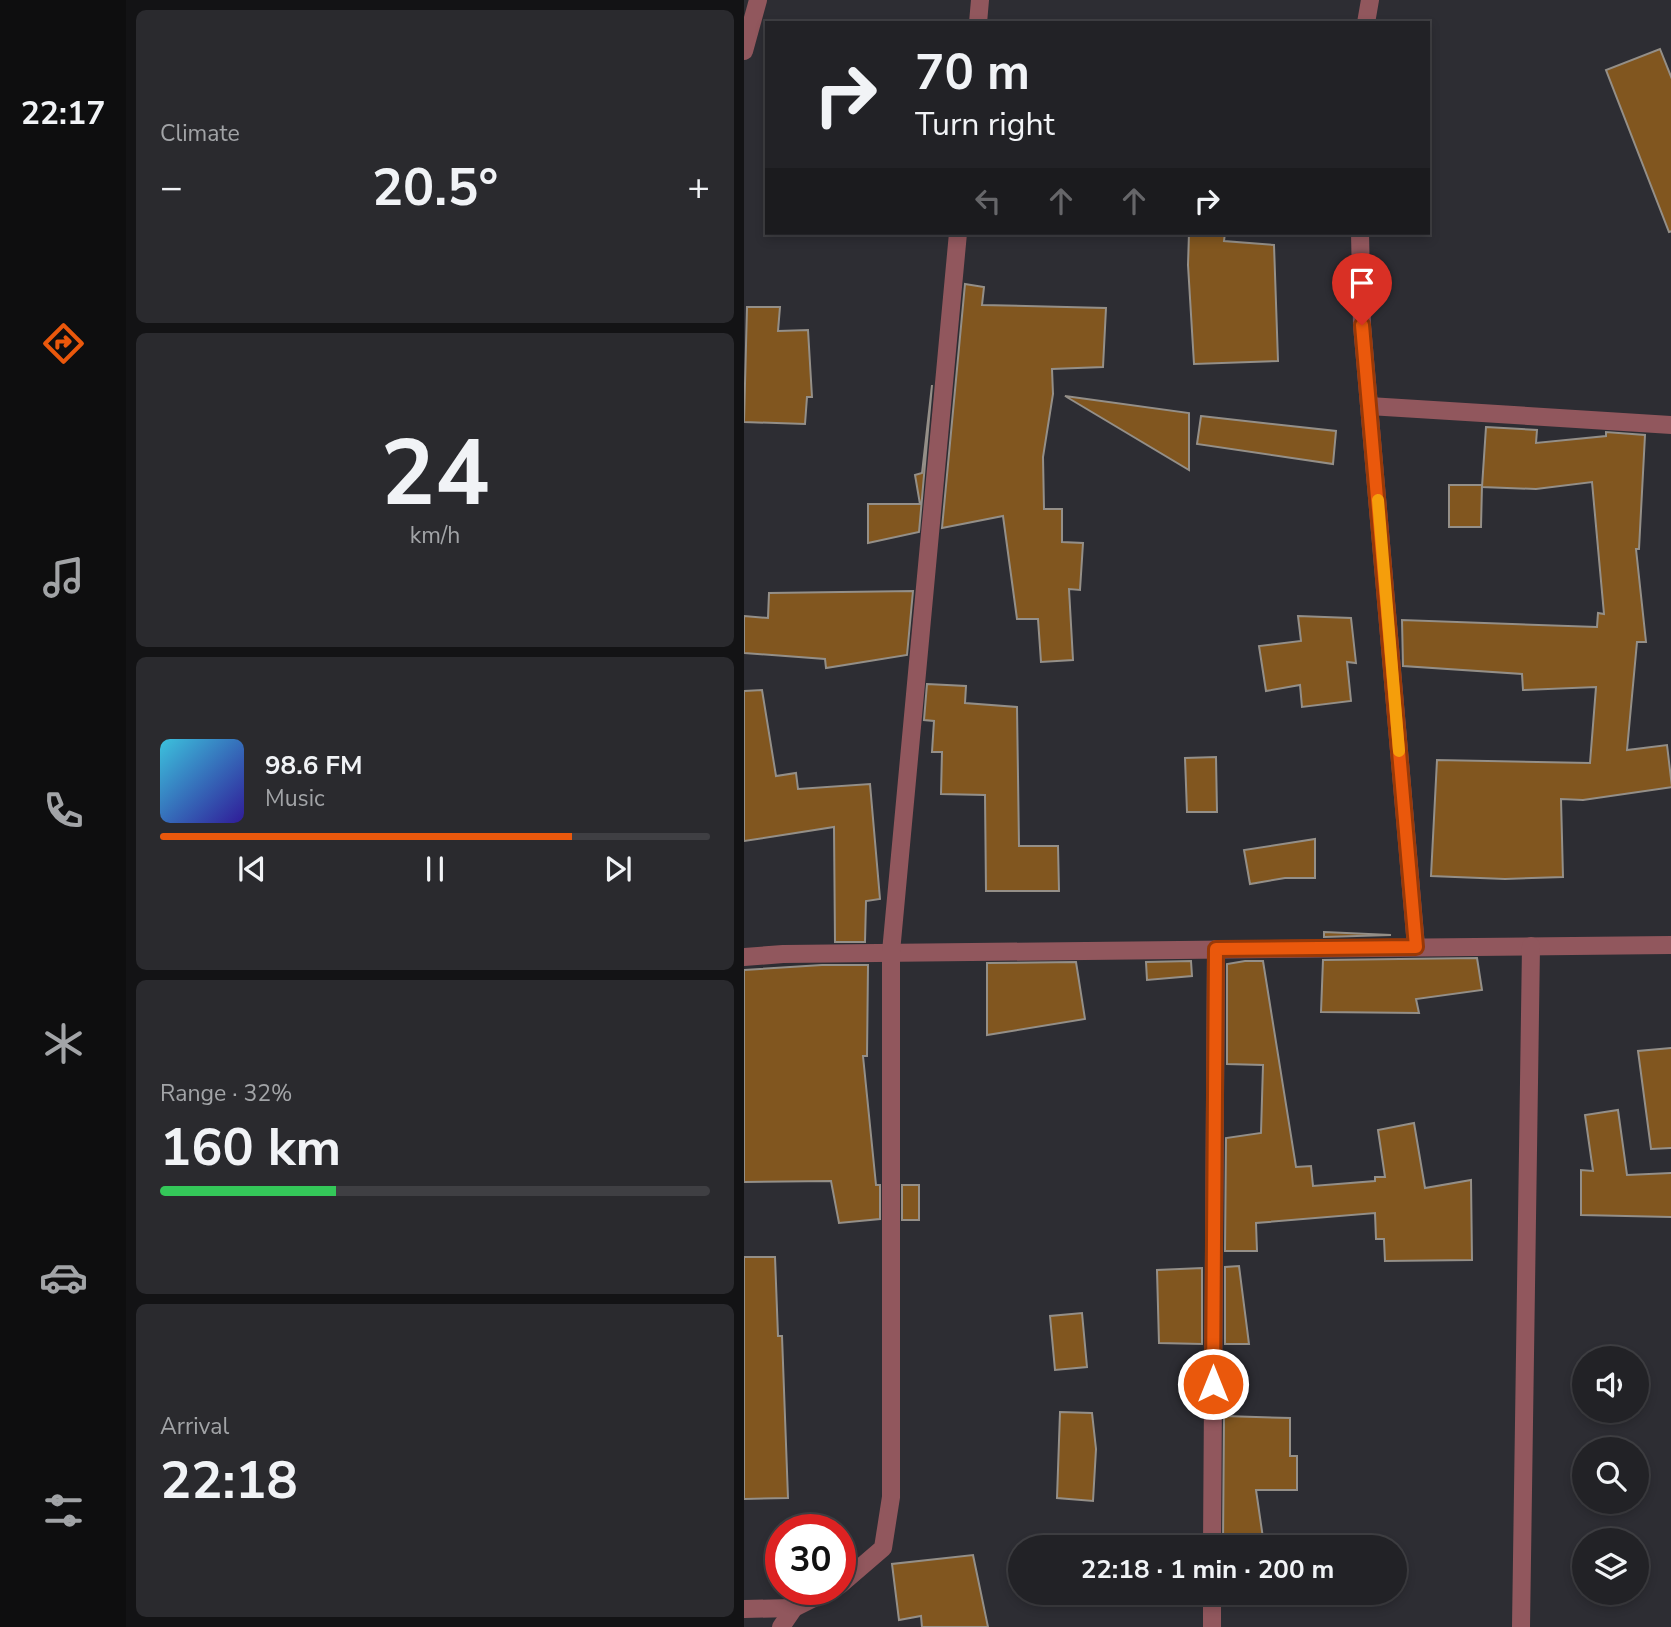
<!DOCTYPE html>
<html lang="en">
<head>
<meta charset="utf-8">
<style>
	body { margin:0; font-family:"Nunito Sans",sans-serif; background:#2a2a2e; color:#f1f3f6; height:100vh; display:flex; flex-direction:column; font-size:26px; white-space:nowrap }
	* { box-sizing:border-box; margin:0 }
	p { font-size:23px; color:#a2a4a7 }
	.icon { flex:none; width:38px; height:38px; fill:none; stroke:currentColor; stroke-width:2; stroke-linecap:round; stroke-linejoin:round }
	.map { position:relative; flex:1; overflow:hidden }
	.sheet { display:flex; flex-direction:column; gap:10px; padding:10px; background:#131315; width:618px }
	.sheet>* { flex:none }
	.top-card { position:absolute; left:21px; top:21px; width:665px; height:214px; border-radius:0px; box-shadow:0 4px 10px #0003,0 0 0 2px #3f3f43; background:#222226; color:#f1f3f6; overflow:hidden }
	.buttons { position:absolute; left:828px; top:1346px; display:grid; gap:14px }
	.buttons a { display:grid; place-items:center; width:77px; height:77px; border-radius:50%; background:#222226; box-shadow:0 4px 10px #0003,0 0 0 2px #3f3f43; font-size:35px }
	.speed { position:absolute; left:21px; top:1514px; display:flex; gap:14px; font-size:35px; font-weight:700; text-align:center }
	.speed>* { display:grid; place-content:center; width:91px; height:91px; border-radius:50%; background:#222226; box-shadow:0 4px 10px #0003,0 0 0 2px #3f3f43; line-height:1 }
	.speed .limit { border:10px solid #d22; background:#fff; color:#111 }
	.pin { position:absolute; display:grid; place-items:center; width:60px; height:60px; color:#fff; margin:-72px -30px; border-radius:50% 50% 50% 0; rotate:-45deg; box-shadow:0 0 7px #0007 }
	.pin .icon { rotate:45deg }
	.me { position:absolute; width:77px; margin:-38px; rotate:0deg; stroke-linejoin:round; filter:drop-shadow(0 0 5px #0008) }
	.turn { display:flex; align-items:center; gap:24px; height:147px; padding:0 35px; font-size:32px }
	.turn .icon { width:91px; height:91px; stroke-width:2.5 }
	.turn b { display:block; font-size:49px; line-height:60px }
	.lanes { display:flex; align-items:center; height:66px; padding:0 35px; background:#0003; justify-content:center; gap:35px; direction:ltr }
	.lanes .off { opacity:.35 }
	.big { font-size:52px; font-weight:700; line-height:1.1 }
	.sheet .widget { flex:1; display:flex; flex-direction:column; justify-content:center; gap:10px; min-width:0; padding:0 24px; border-radius:10px; background:#2a2a2e }
	.sheet .dial { align-items:center; gap:0 }
	.dial b { font-size:91px; line-height:1 }
	.song { display:flex; align-items:center; gap:21px }
	.cover { width:84px; height:84px; border-radius:10px; background:linear-gradient(135deg,hsl(190 70% 55%),hsl(250 70% 35%)) }
	.played { height:7px; border-radius:4px; background:linear-gradient(90deg,#ea580c 75%,#3f3f43 75%) }
	.keys { display:flex; justify-content:space-around; direction:ltr }
	.heat { display:flex; justify-content:space-between; align-items:center; font-size:38px; direction:ltr }
	.charge { height:10px; border-radius:5px; background:linear-gradient(90deg,#34c759 32%,#3f3f43 0) }
	.trip { position:absolute; left:264px; top:1535px; width:399px; height:70px; border-radius:35px; background:#222226; box-shadow:0 4px 10px #0003,0 0 0 2px #3f3f43; font-weight:700; line-height:70px; text-align:center }
	main { display:flex; flex:1; min-height:0 }
	.tab-bar { display:flex; flex-direction:column; width:126px; justify-content:space-around; align-items:center; background:#0e0e0f; color:#a2a4a7 }
	.tab-bar .icon { width:49px; height:49px }
	.tab-bar .active { color:#ea580c }
	.tab-bar b { font-size:32px; color:#f1f3f6 }
	.map>svg:first-child { display:block }
	.building { fill:#81561f; stroke:#948f88; stroke-width:2 }
	.lines { fill:none; stroke-linecap:round; stroke-linejoin:round }
	.street { stroke:#91575d; stroke-width:18 }
	.route-casing { stroke:#983908; stroke-width:18 }
	.route { stroke:#ea580c; stroke-width:12 }
	.slow { stroke:#f59e0b; stroke-width:12 }
</style>
</head>
<body>
<main>
<nav class="tab-bar">
<b>22:17</b>
<svg class="icon active" aria-label="directions" viewBox="0 0 24 24"><path d="M12 3l9 9-9 9-9-9zM9 14v-3h6M13 9l2 2-2 2"/></svg>
<svg class="icon" aria-label="music" viewBox="0 0 24 24"><path d="M9 18V5l10-2v13"/><circle cx="6" cy="18" r="3"/><circle cx="16" cy="16" r="3"/></svg>
<svg class="icon" aria-label="phone" viewBox="0 0 24 24"><path d="M5 4h4l2 5-3 2q2 4 5 5l2-3 5 2v4C11 20 4 13 5 4z"/></svg>
<svg class="icon" aria-label="climate" viewBox="0 0 24 24"><path d="M12 3v18M4 7l16 10M4 17L20 7"/></svg>
<svg class="icon" aria-label="car" viewBox="0 0 24 24"><path d="M5 17H2v-5l4-1 3-4h7l3 4 3 1v5h-3M9 17h6M6 11h13"/><circle cx="7" cy="17" r="2"/><circle cx="17" cy="17" r="2"/></svg>
<svg class="icon" aria-label="filters" viewBox="0 0 24 24"><path d="M4 7h16M4 17h16"/><circle cx="9" cy="7" r="2"/><circle cx="15" cy="17" r="2"/></svg>
</nav>
<section class="sheet">
<div class="widget"><p>Climate</p>
<div class="heat"><a>−</a><b class="big">20.5°</b><a>+</a></div>
</div>
<div class="widget dial"><b>24</b><p>km/h</p></div>
<div class="widget">
<div class="song"><i class="cover"></i><div><b>98.6 FM</b><p>Music</p></div></div>
<div class="played"></div>
<div class="keys"><svg class="icon" aria-label="previous" viewBox="0 0 24 24"><path d="M18 5L8 12l10 7zM5 5v14"/></svg><svg class="icon" aria-label="pause" viewBox="0 0 24 24"><path d="M8 5v14M16 5v14"/></svg><svg class="icon" aria-label="next" viewBox="0 0 24 24"><path d="M6 5l10 7-10 7zM19 5v14"/></svg></div>
</div>
<div class="widget"><p>Range · 32%</p><b class="big">160 km</b><div class="charge"></div></div>
<div class="widget"><p>Arrival</p><b class="big">22:18</b></div>
</section>
<div class="map">
<svg width="928" height="1627" viewBox="0 0 928 1627">
	<rect width="100%" height="100%" fill="#2d2d33"/>
	<!-- building -->
	<g class="building">
		<polygon points="916,49 928,79 928,231 925,232 862,70"/>
		<polygon points="445,233 481,233 480,241 530,245 534,361 450,364 444,265"/>
		<polygon points="221,284 240,287 238,305 362,308 359,367 308,369 309,394 299,457 300,509 318,509 318,542 339,543 336,590 325,589 329,660 297,662 294,619 273,619 259,516 198,528"/>
		<polygon points="3,307 36,307 34,331 64,330 68,397 63,397 61,424 0,422"/>
		<polygon points="188,385 175,532 124,543 124,504 176,504 171,475 178,473"/>
		<polygon points="321,396 445,413 445,470"/>
		<polygon points="457,416 592,431 589,464 453,444"/>
		<polygon points="742,427 793,430 792,443 862,436 862,432 901,435 895,549 892,549 902,642 893,642 883,750 923,745 928,787 839,800 817,799 819,877 761,879 687,876 693,760 846,763 852,687 779,690 778,674 659,666 658,620 853,627 854,613 860,614 848,482 792,489 738,487"/>
		<polygon points="705,485 738,485 737,527 705,527"/>
		<polygon points="169,591 163,655 82,668 81,659 0,653 0,616 24,618 25,593"/>
		<polygon points="554,616 607,618 612,663 603,662 607,701 558,707 556,685 522,691 515,646 557,641"/>
		<polygon points="183,684 222,686 221,703 273,707 275,846 314,846 315,891 242,891 241,795 197,794 198,752 188,752 190,721 180,720"/>
		<polygon points="18,690 32,776 52,773 54,789 126,784 136,899 122,901 121,942 91,942 90,827 0,841 0,691"/>
		<polygon points="472,757 473,812 443,812 441,758"/>
		<polygon points="571,839 571,878 541,878 506,884 500,850"/>
		<polygon points="580,932 647,935 580,937"/>
		<polygon points="733,958 738,990 672,999 675,1013 577,1012 579,960"/>
		<polygon points="447,961 448,976 403,980 402,962"/>
		<polygon points="501,961 519,961 552,1167 567,1166 569,1186 631,1181 631,1177 641,1177 634,1130 670,1123 681,1188 727,1180 728,1260 641,1261 640,1239 632,1239 631,1213 512,1223 513,1251 481,1251 482,1138 517,1133 519,1065 483,1064 483,964"/>
		<polygon points="332,962 341,1019 243,1035 243,963"/>
		<polygon points="78,965 124,965 123,1056 119,1056 132,1185 136,1185 136,1219 95,1223 87,1181 0,1182 0,970"/>
		<polygon points="928,1048 928,1148 907,1149 894,1051"/>
		<polygon points="874,1110 883,1175 928,1173 928,1217 837,1215 837,1170 849,1171 841,1115"/>
		<rect x="158" y="1185" width="17" height="35"/>
		<polygon points="0,1257 31,1257 34,1336 38,1336 44,1498 0,1499"/>
		<polygon points="495,1266 505,1344 481,1344 481,1267"/>
		<polygon points="458,1268 458,1344 415,1343 413,1270"/>
		<polygon points="338,1313 343,1367 311,1370 306,1316"/>
		<polygon points="316,1412 348,1413 352,1449 349,1501 313,1498"/>
		<polygon points="480,1416 546,1418 546,1456 553,1456 553,1490 512,1490 519,1538 479,1544"/>
		<polygon points="229,1555 244,1627 178,1627 177,1616 155,1620 148,1564"/>
	</g>
	<g class="lines">
		<!-- street -->
		<g class="street">
			<polyline points="234,23 236,0"/>
			<polyline points="622,23 626,0"/>
			<polyline points="0,51 14,0"/>
			<polyline points="616,233 618,325 672,946"/>
			<polyline points="625,406 928,425"/>
			<polyline points="0,957 39,954 928,945"/>
			<polyline points="468,1547 472,949"/>
			<polyline points="96,1585 139,1548 147,1497 147,952 214,233"/>
			<polyline points="0,1609 50,1608"/>
			<polyline points="37,1627 50,1608 88,1589"/>
			<polyline points="468,1627 468,1592"/>
			<polyline points="777,1627 787,946"/>
		</g>
	</g>
	<g class="lines">
		<!-- route casing -->
		<g class="route-casing">
			<polyline id="route" points="469,1384 472,949 672,947 618,325"/>
		</g>
		<!-- route -->
		<use href="#route" class="route"/>
		<!-- slow -->
		<polyline class="slow" points="634,500 655,751"/>
	</g>
</svg>
<div class="buttons">
<a><svg class="icon" aria-label="sound" viewBox="0 0 24 24"><path d="M4 9h4l5-4v14l-5-4H4zM17 9q2 3 0 6"/></svg></a>
<a><svg class="icon" aria-label="search" viewBox="0 0 24 24"><circle cx="10" cy="10" r="6"/><path d="M15 15l6 6"/></svg></a>
<a><svg class="icon" aria-label="layers" viewBox="0 0 24 24"><path d="M12 4l9 5-9 5-9-5zM3 14l9 5 9-5"/></svg></a>
</div>
<div class="speed"><div class="limit">30</div></div>
<div class="pin" style="left:618px;top:325px;background:#d93025"><svg class="icon" aria-label="arrive" viewBox="0 0 24 24"><path d="M6 21V4h12l-3 4 3 4H6"/></svg></div>
<svg class="me" style="left:469px;top:1384px" viewBox="-20 -20 40 40"><circle r="17" fill="#ea580c" stroke="#fff" stroke-width="3"/><path d="M0-11L8 9 0 5-8 9z" fill="#fff"/></svg>
<div class="trip">22:18 · 1 min · 200 m</div>
<div class="top-card">
<div class="turn"><svg class="icon" aria-label="right" viewBox="0 0 24 24"><path d="M7 20v-9h11M14 6l5 5-5 5"/></svg><div><b>70 m</b>Turn right</div></div>
<div class="lanes"><svg class="icon off" aria-label="left" viewBox="0 0 24 24"><path d="M17 20v-9H6M10 6l-5 5 5 5"/></svg><svg class="icon off" aria-label="ahead" viewBox="0 0 24 24"><path d="M12 20V5M6 11l6-6 6 6"/></svg><svg class="icon off" aria-label="ahead" viewBox="0 0 24 24"><path d="M12 20V5M6 11l6-6 6 6"/></svg><svg class="icon" aria-label="right" viewBox="0 0 24 24"><path d="M7 20v-9h11M14 6l5 5-5 5"/></svg></div>
</div>
</div>
</main>
</body>
</html>
